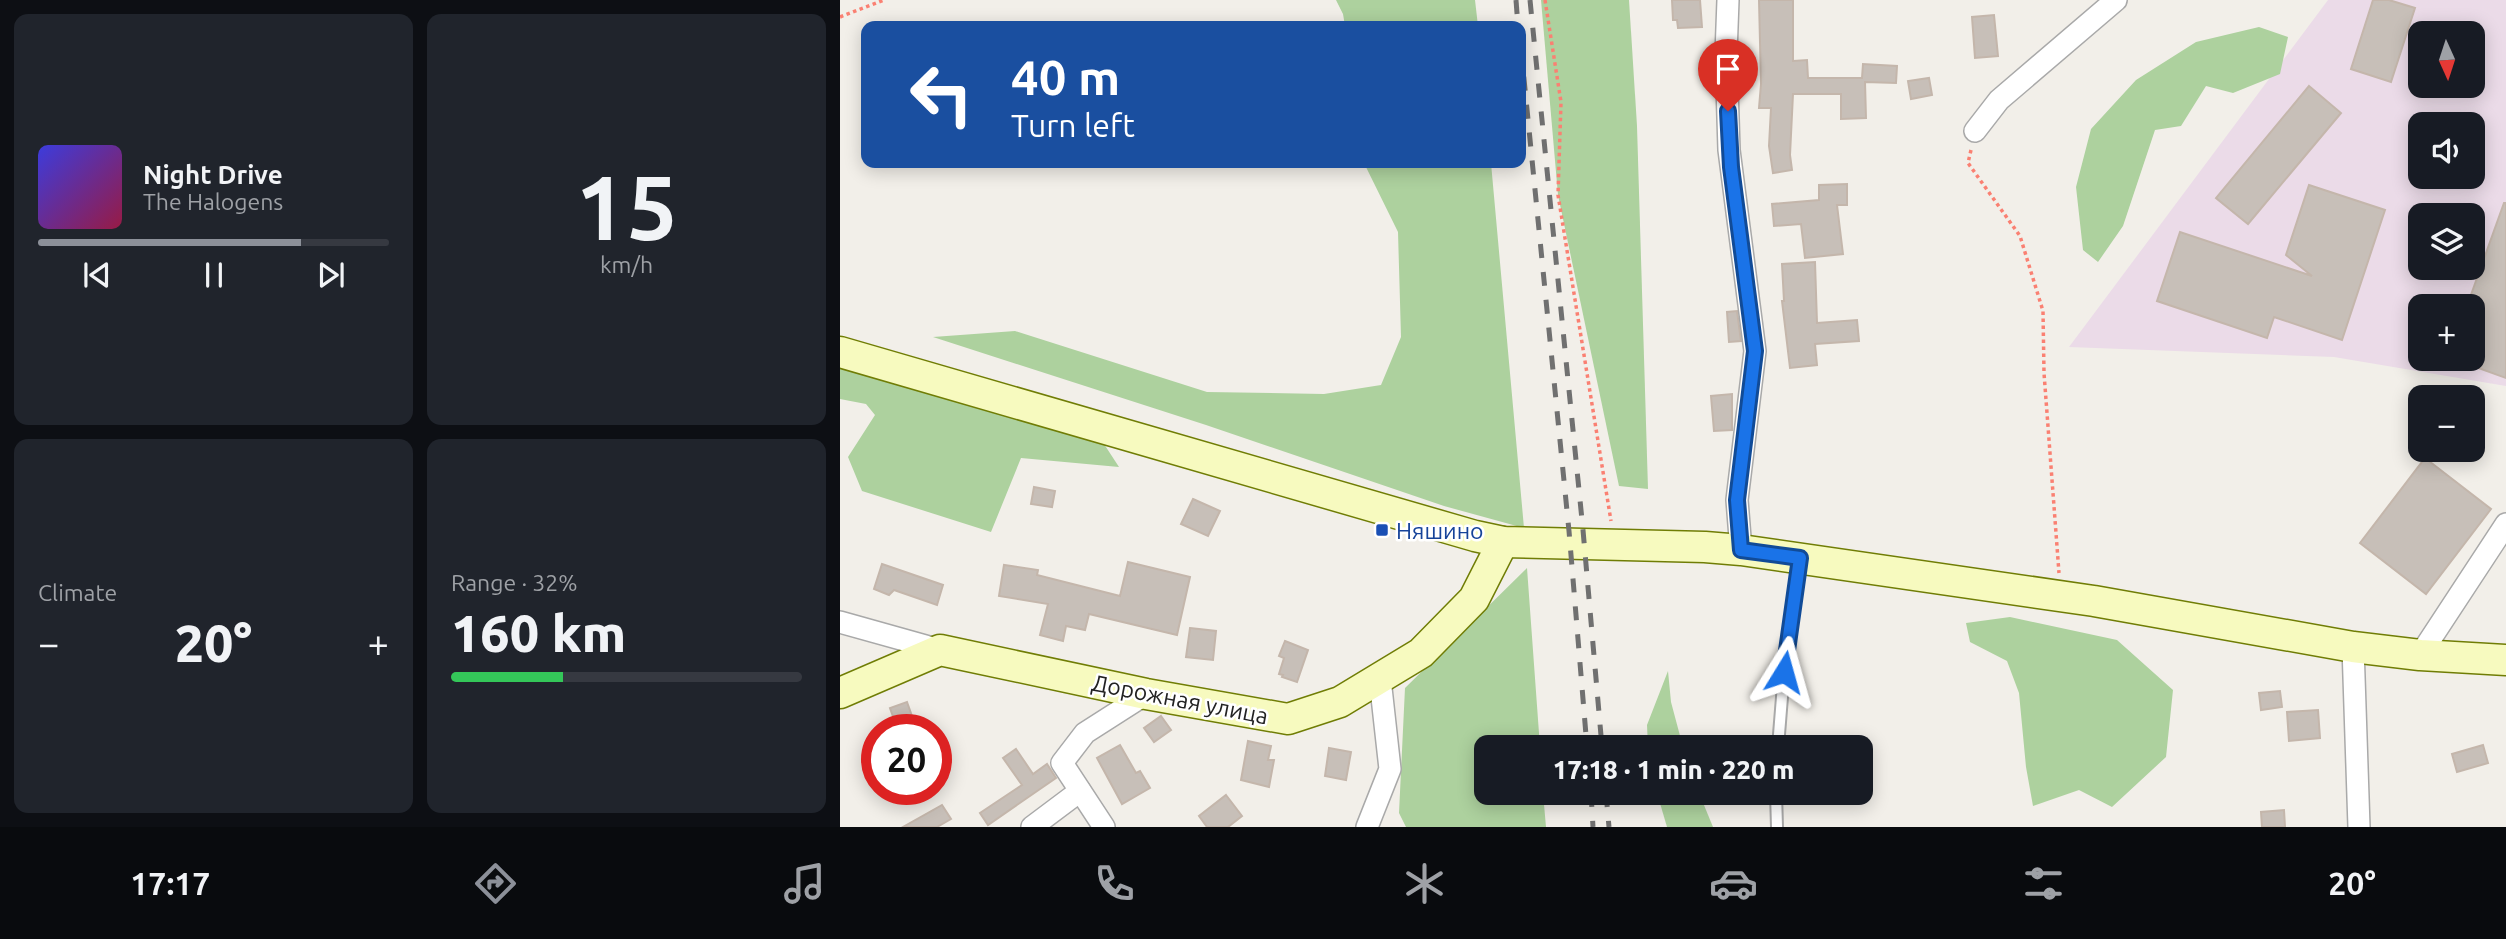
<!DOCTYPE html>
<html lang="en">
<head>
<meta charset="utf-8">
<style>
	body { margin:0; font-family:Ubuntu,sans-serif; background:#20242c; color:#f1f3f6; height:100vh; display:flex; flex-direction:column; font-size:26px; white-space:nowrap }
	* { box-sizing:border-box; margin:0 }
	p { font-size:23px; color:#9ea1a6 }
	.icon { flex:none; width:38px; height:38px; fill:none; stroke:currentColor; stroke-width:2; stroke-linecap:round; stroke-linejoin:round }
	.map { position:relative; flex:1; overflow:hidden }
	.drawer { display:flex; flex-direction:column; gap:14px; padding:14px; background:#0d0f14; width:840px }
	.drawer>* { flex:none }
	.guide { position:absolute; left:21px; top:21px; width:665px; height:147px; border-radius:14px; box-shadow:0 4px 18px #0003; background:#1a4fa0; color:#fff; overflow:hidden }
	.needle { width:46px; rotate:177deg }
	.buttons { position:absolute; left:1568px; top:21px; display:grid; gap:14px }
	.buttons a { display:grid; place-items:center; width:77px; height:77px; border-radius:14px; background:#171b24; box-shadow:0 4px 18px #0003; font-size:35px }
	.speed { position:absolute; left:21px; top:714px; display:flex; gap:14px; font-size:35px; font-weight:700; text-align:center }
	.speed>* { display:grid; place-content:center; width:91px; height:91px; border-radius:50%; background:#171b24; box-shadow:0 4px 18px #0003; line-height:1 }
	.speed .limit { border:10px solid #d22; background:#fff; color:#111 }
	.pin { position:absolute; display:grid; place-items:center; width:60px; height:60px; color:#fff; margin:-72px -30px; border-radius:50% 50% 50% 0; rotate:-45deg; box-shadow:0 0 7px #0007 }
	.pin .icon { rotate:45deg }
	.me { position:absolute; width:77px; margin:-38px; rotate:8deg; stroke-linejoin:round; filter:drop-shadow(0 0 5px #0008) }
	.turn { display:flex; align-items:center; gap:24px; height:147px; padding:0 35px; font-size:32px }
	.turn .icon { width:91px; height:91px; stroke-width:2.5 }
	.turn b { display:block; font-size:49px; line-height:60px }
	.big { font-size:52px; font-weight:800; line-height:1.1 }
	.drawer .tile { flex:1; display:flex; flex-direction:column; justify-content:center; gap:10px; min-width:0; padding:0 24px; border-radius:14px; background:#20242c }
	.drawer .dial { align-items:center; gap:0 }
	.dial b { font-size:91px; line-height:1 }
	.song { display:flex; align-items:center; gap:21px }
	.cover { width:84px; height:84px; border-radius:10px; background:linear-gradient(135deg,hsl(240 70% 55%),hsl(340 70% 35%)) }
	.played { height:7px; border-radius:4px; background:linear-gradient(90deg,#8c9099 75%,#363941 75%) }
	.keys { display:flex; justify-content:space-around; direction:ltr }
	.heat { display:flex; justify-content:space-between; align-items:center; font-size:38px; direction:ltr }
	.charge { height:10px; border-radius:5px; background:linear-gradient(90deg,#34c759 32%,#363941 0) }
	.drawer .tiles { flex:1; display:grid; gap:14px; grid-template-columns:repeat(2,1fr) }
	.trip { position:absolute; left:634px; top:735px; width:399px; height:70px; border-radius:14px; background:#171b24; box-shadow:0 4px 18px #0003; font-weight:800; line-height:70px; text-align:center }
	.tabs { display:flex; height:112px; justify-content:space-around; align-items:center; background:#090b0e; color:#9ea1a6 }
	.tabs .icon { width:49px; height:49px }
	.tabs .on { color:#8c9099 }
	.tabs b { font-size:32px; color:#f1f3f6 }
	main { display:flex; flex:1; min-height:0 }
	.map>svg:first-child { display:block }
	.industrial { fill:#ebdbe8; fill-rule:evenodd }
	.forest { fill:#add19e }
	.building { fill:#c7bfb8; stroke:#c4b6ab; stroke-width:2 }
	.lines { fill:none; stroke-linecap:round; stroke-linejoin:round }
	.lane-casing { stroke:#a9a9a9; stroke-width:14 }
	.street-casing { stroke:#a9a9a9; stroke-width:24 }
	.secondary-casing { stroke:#707d05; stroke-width:33 }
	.path { stroke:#fa8072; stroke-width:3.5; stroke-dasharray:3.5 3.5; stroke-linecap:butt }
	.lane { stroke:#fff; stroke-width:10 }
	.street { stroke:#fff; stroke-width:21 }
	.secondary { stroke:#f7fabf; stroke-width:30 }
	.rail { stroke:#707070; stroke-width:5; stroke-dasharray:14 14; stroke-linecap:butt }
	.route-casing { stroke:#114b97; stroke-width:18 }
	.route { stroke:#1a73e8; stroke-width:12 }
	.transit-dot { fill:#1a4fb4; stroke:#fff; stroke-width:2.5 }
	.labels { text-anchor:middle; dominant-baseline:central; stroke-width:5; stroke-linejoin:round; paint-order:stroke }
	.transit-label { font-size:23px; fill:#164399; stroke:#fff; text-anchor:start }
	.street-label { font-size:23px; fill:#222; stroke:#fff }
</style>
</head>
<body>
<main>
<section class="drawer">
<div class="tiles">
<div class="tile">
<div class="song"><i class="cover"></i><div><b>Night Drive</b><p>The Halogens</p></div></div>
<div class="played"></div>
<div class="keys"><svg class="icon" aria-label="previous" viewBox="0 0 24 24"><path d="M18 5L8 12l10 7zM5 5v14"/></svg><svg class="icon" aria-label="pause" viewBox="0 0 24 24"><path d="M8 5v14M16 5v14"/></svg><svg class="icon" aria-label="next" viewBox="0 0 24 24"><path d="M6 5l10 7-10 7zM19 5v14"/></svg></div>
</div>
<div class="tile dial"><b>15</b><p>km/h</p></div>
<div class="tile"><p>Climate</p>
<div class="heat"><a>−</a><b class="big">20°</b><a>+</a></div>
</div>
<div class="tile"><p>Range · 32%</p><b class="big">160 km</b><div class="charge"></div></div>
</div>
</section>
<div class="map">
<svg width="1666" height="827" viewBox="0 0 1666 827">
	<rect width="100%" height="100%" fill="#f2efe9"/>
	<!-- industrial -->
	<path class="industrial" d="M1488,0H1666V386L1494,357L1229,347ZM1580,33H1633V86H1580ZM1580,124H1633V177H1580ZM1580,215H1633V268H1580ZM1580,306H1633V359H1580Z"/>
	<!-- forest -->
	<g class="forest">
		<polygon points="496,0 635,0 638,26 505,26 503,14"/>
		<polygon points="701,0 789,0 797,126 808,489 779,486 718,195"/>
		<polygon points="1419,27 1448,37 1440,74 1393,93 1366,86 1341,126 1315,130 1283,226 1258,262 1243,250 1236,187 1251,129 1296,80 1356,42"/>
		<polygon points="524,163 651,163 684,528 604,506 366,425 93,337 175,331 367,392 484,394 541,385 561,337 558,232"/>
		<polygon points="0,368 264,444 279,467 181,458 151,532 22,491 8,457 35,415 26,404 0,399"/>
		<polygon points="687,568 700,747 646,747 646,793 703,793 706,827 566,827 559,813 565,688"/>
		<polygon points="1170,617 1277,640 1333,690 1326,757 1272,807 1239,790 1193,806 1186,767 1179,693 1167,661 1130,642 1126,623"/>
		<polygon points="828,671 831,702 843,747 808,747 807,725"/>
		<polygon points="817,793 859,793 873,827 827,827"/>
	</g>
	<!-- building -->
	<g class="building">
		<polygon points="832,0 860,0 862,27 838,28 837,20 833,20"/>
		<polygon points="919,0 953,0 953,61 967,60 968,78 1022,78 1023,64 1057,66 1056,83 1025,82 1026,118 1001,119 1001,94 953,94 950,155 952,170 933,173 929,146 931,108 919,108 921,84"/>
		<polygon points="1533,0 1549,0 1575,8 1551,82 1511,69"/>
		<polygon points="1154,15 1158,56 1135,58 1132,17"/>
		<polygon points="1089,78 1092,95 1071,99 1068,81"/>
		<polygon points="1469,86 1501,113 1408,224 1376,198"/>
		<polygon points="1007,184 1007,205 997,205 1003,254 965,258 961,224 934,226 932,204 979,200 979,185"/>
		<polygon points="1469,185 1545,210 1502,340 1434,317 1427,338 1317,301 1340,232 1472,276 1446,255"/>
		<polygon points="1664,203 1666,203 1666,378 1633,366 1633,306 1627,306"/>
		<polygon points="975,262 977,323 1017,320 1019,341 975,344 977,365 950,368 942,301 944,301 942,264"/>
		<polygon points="897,311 901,341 889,342 887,312"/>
		<polygon points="892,394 892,430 874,431 871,396"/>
		<polygon points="1585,458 1651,509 1586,594 1520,543"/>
		<polygon points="194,487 215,491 212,507 191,504"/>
		<polygon points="353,499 380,511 368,536 341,524"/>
		<polygon points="288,562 350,577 337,635 249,614 245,630 226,626 223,641 200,635 208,604 159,596 164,565 198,570 197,575 280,596"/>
		<polygon points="42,564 103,585 97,605 54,590 49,595 34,589"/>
		<polygon points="350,628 376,631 373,660 346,657"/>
		<polygon points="445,641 468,650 457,682 442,677 443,675 439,674 444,658 439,656"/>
		<polygon points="1440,691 1442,707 1421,710 1419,693"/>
		<polygon points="67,702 73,719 56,725 50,708"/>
		<polygon points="1478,710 1480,738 1449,741 1447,712"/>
		<polygon points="321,716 331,730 314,742 304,728"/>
		<polygon points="408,741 431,746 428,760 434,760 429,787 401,780"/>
		<polygon points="280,745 296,773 300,771 310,788 282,804 257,758"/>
		<polygon points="1643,745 1648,763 1617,772 1612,754"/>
		<polygon points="489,748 511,752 506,780 485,776"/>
		<polygon points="176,749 193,774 207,764 216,778 148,825 140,813 182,785 163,758"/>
		<polygon points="386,795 402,816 388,827 367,827 359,816"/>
		<polygon points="102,805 111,819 97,827 63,827"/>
		<polygon points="1444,810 1445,827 1422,827 1421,812"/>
	</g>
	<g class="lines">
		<!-- lane casing -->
		<g class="lane-casing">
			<g id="lane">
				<polyline points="938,747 944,672 960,559"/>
				<polyline points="936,793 937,827"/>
			</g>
		</g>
		<!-- street casing -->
		<g class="street-casing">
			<g id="street">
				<polyline points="888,0 886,54 889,150 915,351 897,500 901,550"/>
				<polyline points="1135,131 1159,100 1276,0"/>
				<polyline points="0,622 100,650"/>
				<polyline points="1513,647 1519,827"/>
				<polyline points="1580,655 1666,524"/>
				<polyline points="192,827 240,791"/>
				<polyline points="264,827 222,763 245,733 306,694"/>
				<polyline points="527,827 550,769 540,679"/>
			</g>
		</g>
		<!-- secondary casing -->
		<g class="secondary-casing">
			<g id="secondary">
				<polyline points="0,352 635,536 663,542 865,547 901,550 1254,601 1513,647 1580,655 1666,660"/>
				<polyline points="0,693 100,650 306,694 448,719 500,702 581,653 634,599 663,542"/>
			</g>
		</g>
		<!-- path -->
		<g class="path">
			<polyline points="705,0 721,102 718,195 771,521"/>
			<polyline points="0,17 44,0"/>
			<polyline points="1131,150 1128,163 1180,236 1203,311 1204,373 1219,573"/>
		</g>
		<!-- lane -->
		<use href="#lane" class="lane"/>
		<!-- street -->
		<use href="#street" class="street"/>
		<!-- secondary -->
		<use href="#secondary" class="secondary"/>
		<!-- rail -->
		<g class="rail">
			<polyline points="676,0 678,26"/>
			<polyline points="690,0 743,530 762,747"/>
			<polyline points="681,49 729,531 747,747"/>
			<polyline points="751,793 753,827"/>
			<polyline points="766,793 769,827"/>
		</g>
	</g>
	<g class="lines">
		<!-- route casing -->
		<g class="route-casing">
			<polyline id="route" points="888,111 891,167 915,351 897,500 901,550 960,558 944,672"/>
		</g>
		<!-- route -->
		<use href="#route" class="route"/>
	</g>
	<!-- markers -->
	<rect class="transit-dot" x="535" y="523" width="14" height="14" rx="3.5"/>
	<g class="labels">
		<!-- transit labels -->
		<g class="transit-label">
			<text x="556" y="530">Няшино</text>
		</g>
		<!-- street labels -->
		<g class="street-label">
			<text transform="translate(340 699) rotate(11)">Дорожная улица</text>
		</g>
	</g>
</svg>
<div class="buttons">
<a><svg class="needle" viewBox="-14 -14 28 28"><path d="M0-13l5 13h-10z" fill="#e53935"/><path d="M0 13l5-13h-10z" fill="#9ea1a6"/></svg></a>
<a><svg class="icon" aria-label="sound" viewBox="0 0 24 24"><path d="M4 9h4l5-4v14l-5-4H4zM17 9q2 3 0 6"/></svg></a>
<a><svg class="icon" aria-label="layers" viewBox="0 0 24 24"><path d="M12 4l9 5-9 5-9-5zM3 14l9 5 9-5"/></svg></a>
<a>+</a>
<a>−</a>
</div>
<div class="speed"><div class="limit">20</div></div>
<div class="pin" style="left:888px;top:111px;background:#d93025"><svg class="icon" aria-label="arrive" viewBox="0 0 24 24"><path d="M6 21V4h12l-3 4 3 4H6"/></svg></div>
<svg class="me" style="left:944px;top:672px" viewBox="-20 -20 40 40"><path d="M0-17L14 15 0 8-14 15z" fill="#1a73e8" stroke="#fff" stroke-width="4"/></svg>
<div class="trip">17:18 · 1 min · 220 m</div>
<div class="guide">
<div class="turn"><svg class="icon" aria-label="left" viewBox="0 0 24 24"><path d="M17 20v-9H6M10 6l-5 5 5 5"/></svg><div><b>40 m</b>Turn left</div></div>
</div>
</div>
</main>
<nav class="tabs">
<b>17:17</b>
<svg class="icon on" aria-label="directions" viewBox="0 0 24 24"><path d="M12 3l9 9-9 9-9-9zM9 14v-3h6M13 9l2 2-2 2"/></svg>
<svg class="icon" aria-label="music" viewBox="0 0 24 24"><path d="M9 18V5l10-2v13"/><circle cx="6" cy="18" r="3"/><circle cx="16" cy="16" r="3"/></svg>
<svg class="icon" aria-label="phone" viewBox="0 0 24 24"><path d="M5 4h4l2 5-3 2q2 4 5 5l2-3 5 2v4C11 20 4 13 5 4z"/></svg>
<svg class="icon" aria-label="climate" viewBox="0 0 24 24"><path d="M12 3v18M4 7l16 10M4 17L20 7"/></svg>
<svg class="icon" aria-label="car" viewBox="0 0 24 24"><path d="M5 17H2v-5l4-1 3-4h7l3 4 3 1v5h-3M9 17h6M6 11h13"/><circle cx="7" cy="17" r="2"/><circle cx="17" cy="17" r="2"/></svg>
<svg class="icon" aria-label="filters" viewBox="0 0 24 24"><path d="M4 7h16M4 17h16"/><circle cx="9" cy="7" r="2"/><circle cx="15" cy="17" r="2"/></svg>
<b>20°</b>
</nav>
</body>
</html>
